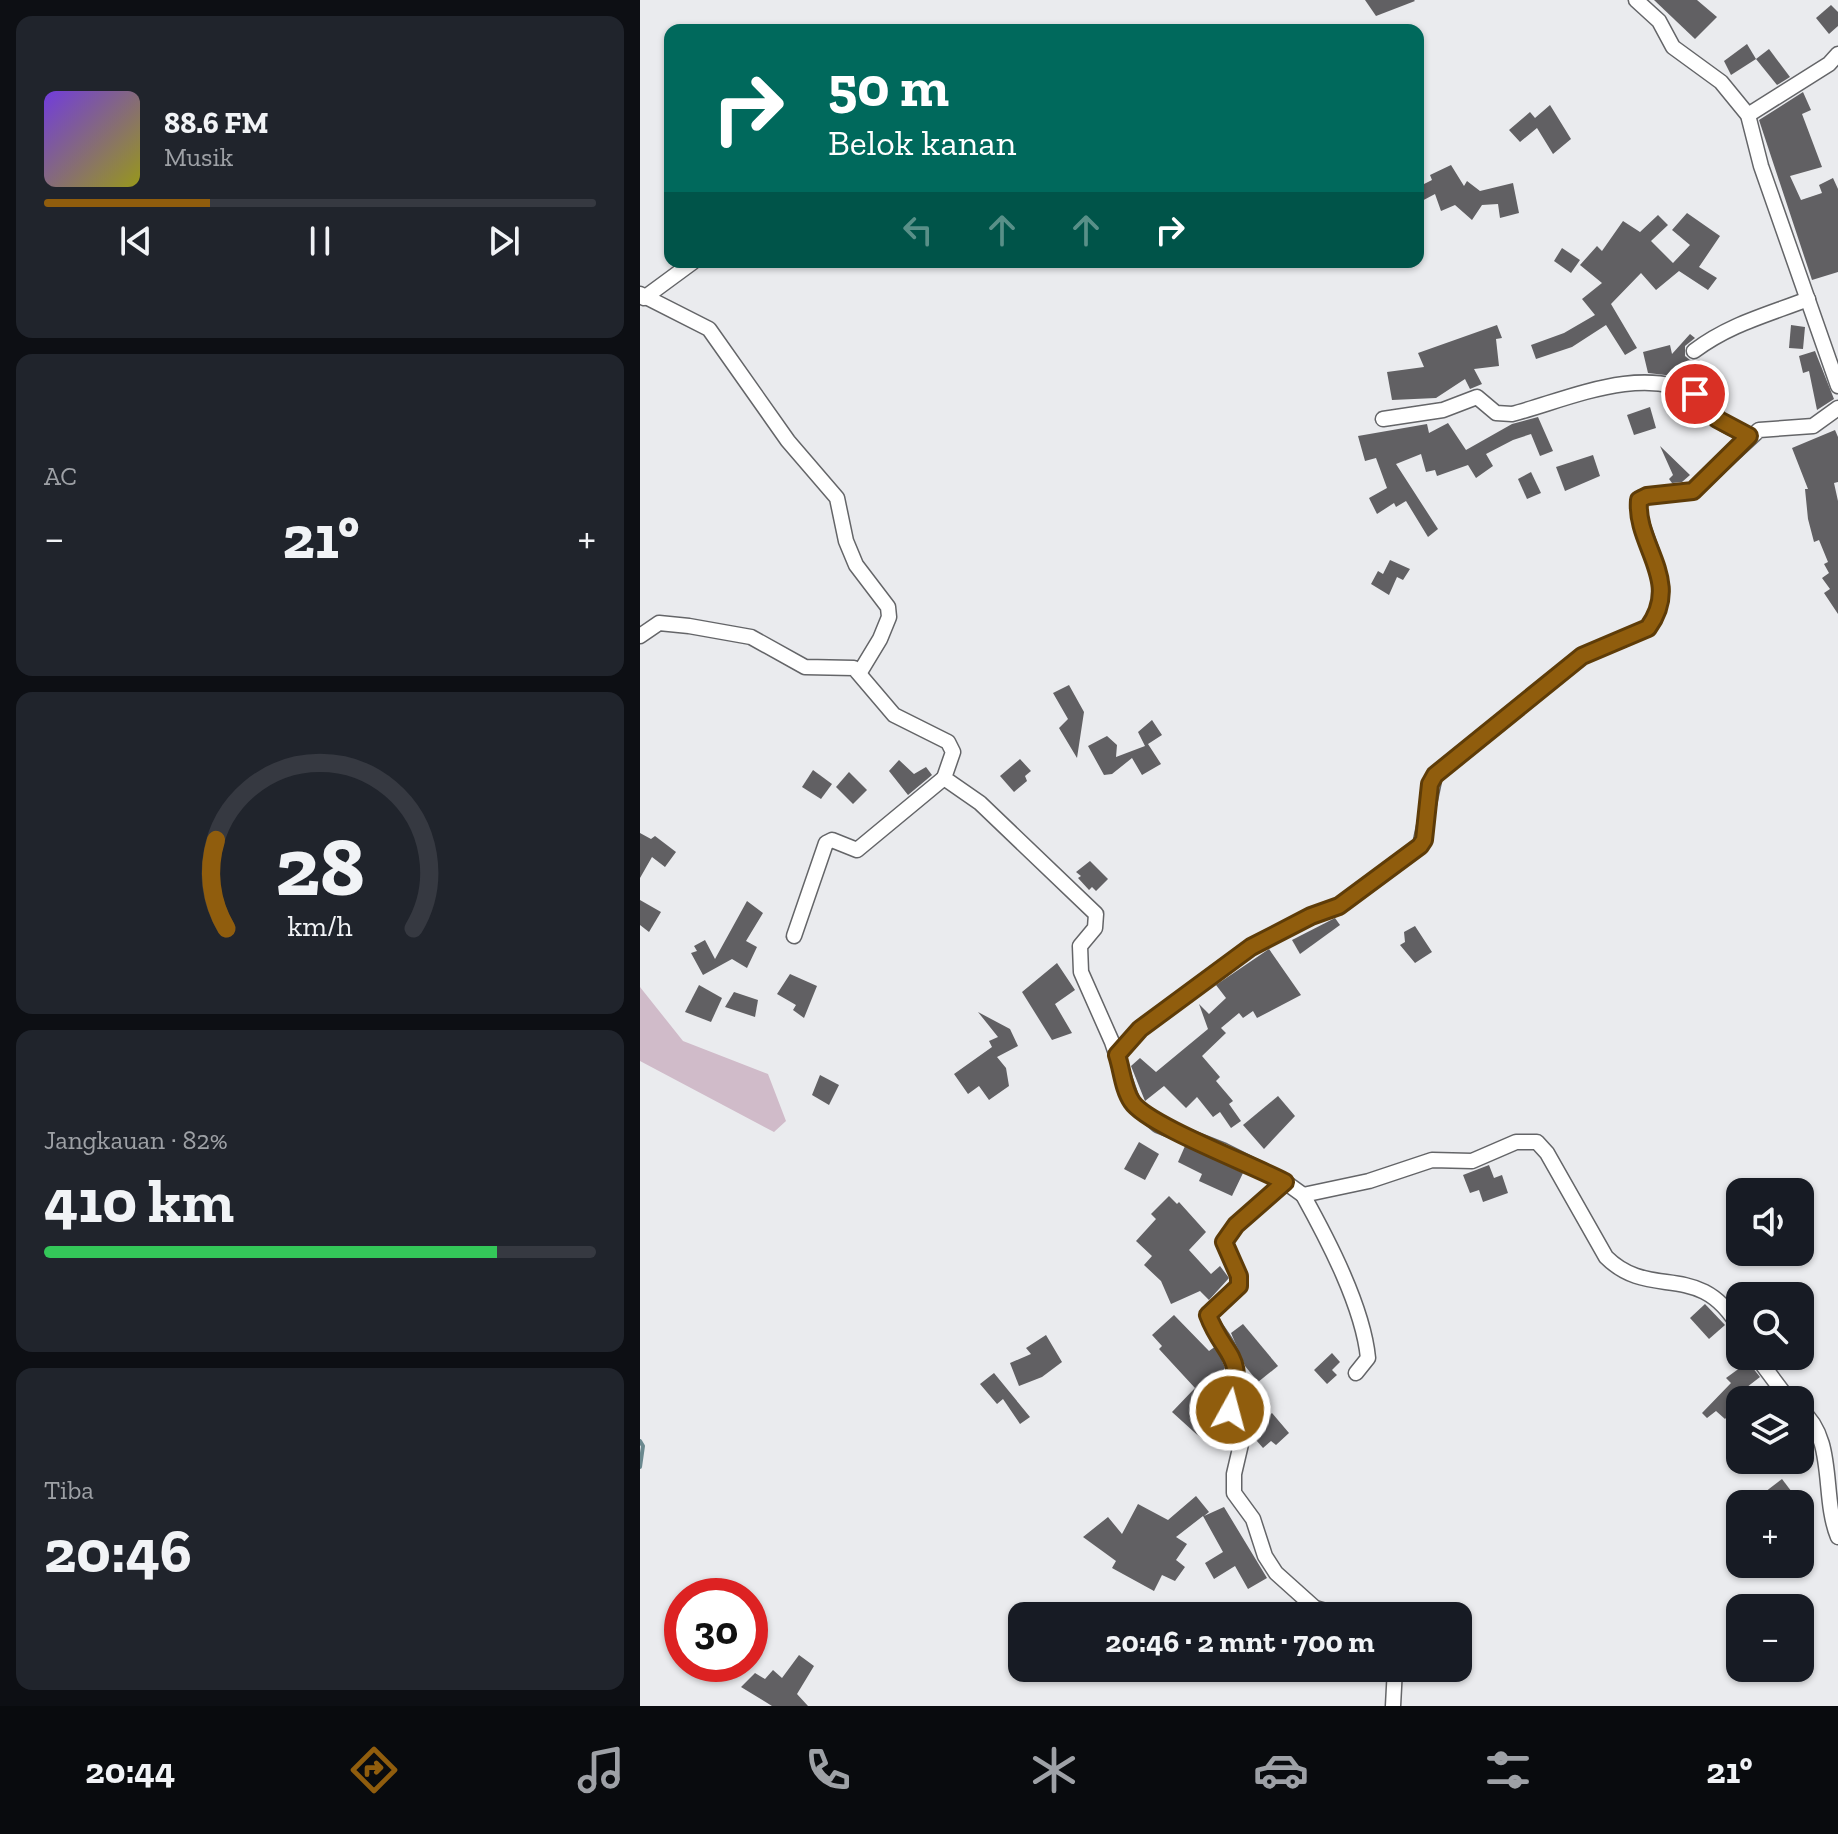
<!DOCTYPE html>
<html lang="id">
<head>
<meta charset="utf-8">
<style>
	body { margin:0; font-family:"Zilla Slab",serif; background:#20242c; color:#f1f3f6; height:100vh; display:flex; flex-direction:column; font-size:30px; white-space:nowrap }
	* { box-sizing:border-box; margin:0 }
	p { font-size:26px; color:#9ea1a6 }
	.icon { flex:none; width:44px; height:44px; fill:none; stroke:currentColor; stroke-width:2; stroke-linecap:round; stroke-linejoin:round }
	.map { position:relative; flex:1; overflow:hidden }
	.drawer { display:flex; flex-direction:column; gap:16px; padding:16px; background:#0d0f14; width:640px }
	.drawer>* { flex:none }
	.banner { position:absolute; left:24px; top:24px; width:760px; height:244px; border-radius:16px; box-shadow:0 2px 6px #0004; background:#00695c; color:#fff; overflow:hidden }
	.controls { position:absolute; left:1086px; top:1178px; display:grid; gap:16px }
	.controls a { display:grid; place-items:center; width:88px; height:88px; border-radius:16px; background:#171b24; box-shadow:0 2px 6px #0004; font-size:40px }
	.speed { position:absolute; left:24px; top:1578px; display:flex; gap:16px; font-size:40px; font-weight:700; text-align:center }
	.speed>* { display:grid; place-content:center; width:104px; height:104px; border-radius:50%; background:#171b24; box-shadow:0 2px 6px #0004; line-height:1 }
	.speed .limit { border:12px solid #d22; background:#fff; color:#111 }
	.pin { position:absolute; display:grid; place-items:center; width:68px; height:68px; color:#fff; margin:-34px; border:4px solid #fff; border-radius:50%; box-shadow:0 2px 8px #0007 }
	.me { position:absolute; width:88px; margin:-44px; rotate:7deg; stroke-linejoin:round; filter:drop-shadow(0 0 6px #0008) }
	.turn { display:flex; align-items:center; gap:28px; height:168px; padding:0 32px; font-size:36px }
	.turn .icon { width:104px; height:104px; stroke-width:2.5 }
	.turn b { display:block; font-size:56px; line-height:68px }
	.lanes { display:flex; align-items:center; height:76px; padding:0 32px; background:#0003; justify-content:center; gap:40px; direction:ltr }
	.lanes .off { opacity:.35 }
	.big { font-size:60px; font-weight:800; line-height:1.1 }
	.drawer .card { flex:1; display:flex; flex-direction:column; justify-content:center; gap:12px; min-width:0; padding:0 28px; border-radius:16px; background:#20242c }
	.drawer .dial { align-items:center; gap:0 }
	.dial svg { height:208px; overflow:visible; fill:none; stroke:#363941; stroke-width:7; stroke-linecap:round; text-anchor:middle }
	.dial text { fill:#f1f3f6; stroke:none }
	.song { display:flex; align-items:center; gap:24px }
	.cover { width:96px; height:96px; border-radius:12px; background:linear-gradient(135deg,hsl(260 70% 55%),hsl(60 70% 35%)) }
	.played { height:8px; border-radius:4px; background:linear-gradient(90deg,#905d0d 30%,#363941 30%) }
	.keys { display:flex; justify-content:space-around; direction:ltr }
	.heat { display:flex; justify-content:space-between; align-items:center; font-size:44px; direction:ltr }
	.charge { height:12px; border-radius:6px; background:linear-gradient(90deg,#34c759 82%,#363941 0) }
	.trip { position:absolute; left:368px; top:1602px; width:464px; height:80px; border-radius:16px; background:#171b24; box-shadow:0 2px 6px #0004; font-weight:800; line-height:80px; text-align:center }
	.tabs { display:flex; height:128px; justify-content:space-around; align-items:center; background:#090b0e; color:#9ea1a6 }
	.tabs .icon { width:56px; height:56px }
	.tabs .on { color:#905d0d }
	.tabs b { font-size:36px; color:#f1f3f6 }
	main { display:flex; flex:1; min-height:0 }
	.map>svg:first-child { display:block }
	.green { fill:#d0bbc9 }
	.lines { fill:none; stroke-linecap:round; stroke-linejoin:round }
	.stream { stroke:#6b898f; stroke-width:4 }
	.building { fill:#616063 }
	.minor-casing { stroke:#646568; stroke-width:17 }
	.minor { stroke:#fff; stroke-width:14 }
	.route-casing { stroke:#5e3c08; stroke-width:20 }
	.route { stroke:#905d0d; stroke-width:14 }
</style>
</head>
<body>
<main>
<section class="drawer">
<div class="card">
<div class="song"><i class="cover"></i><div><b>88.6 FM</b><p>Musik</p></div></div>
<div class="played"></div>
<div class="keys"><svg class="icon" aria-label="previous" viewBox="0 0 24 24"><path d="M18 5L8 12l10 7zM5 5v14"/></svg><svg class="icon" aria-label="pause" viewBox="0 0 24 24"><path d="M8 5v14M16 5v14"/></svg><svg class="icon" aria-label="next" viewBox="0 0 24 24"><path d="M6 5l10 7-10 7zM19 5v14"/></svg></div>
</div>
<div class="card"><p>AC</p>
<div class="heat"><a>−</a><b class="big">21°</b><a>+</a></div>
</div>
<div class="card dial"><svg viewBox="0 0 100 80">
<path d="M14 69A42 42 0 1 1 86 69"/>
<path d="M14 69A42 42 0 0 1 10 35" stroke="#905d0d"/>
<text x="50" y="56" font-size="32" font-weight="700">28</text>
<text x="50" y="72" font-size="11">km/h</text>
</svg></div>
<div class="card"><p>Jangkauan · 82%</p><b class="big">410 km</b><div class="charge"></div></div>
<div class="card"><p>Tiba</p><b class="big">20:46</b></div>
</section>
<div class="map">
<svg width="1198" height="1706" viewBox="0 0 1198 1706">
	<rect width="100%" height="100%" fill="#eaebee"/>
	<!-- green -->
	<polygon class="green" points="0,987 43,1041 128,1074 146,1121 134,1132 0,1061"/>
	<g class="lines">
		<!-- stream -->
		<polyline class="stream" points="0,1441 3,1446 0,1467"/>
	</g>
	<!-- building -->
	<g class="building">
		<polygon points="725,0 774,0 775,1 736,16"/>
		<polygon points="1014,0 1057,0 1077,17 1055,39"/>
		<polygon points="1191,5 1198,12 1198,26 1189,34 1176,18"/>
		<polygon points="1107,44 1116,59 1091,75 1084,61"/>
		<polygon points="1129,49 1150,77 1137,85 1116,59"/>
		<polygon points="1163,92 1171,110 1162,114 1182,167 1150,176 1161,200 1182,193 1179,185 1193,178 1198,189 1198,272 1172,280 1119,120"/>
		<polygon points="910,105 931,139 913,154 897,128 880,142 869,130 890,112 895,118"/>
		<polygon points="811,165 824,186 827,181 840,191 873,183 879,213 860,218 858,204 842,205 832,220 815,205 801,211 795,194 778,203 778,187 792,180 790,175"/>
		<polygon points="1047,213 1080,236 1059,267 1077,278 1068,290 1039,271 1016,290 1001,273 971,304 997,348 985,355 966,325 932,347 896,359 891,345 924,333 955,315 942,299 962,283 940,265 957,246 962,251 983,221 1000,232 1018,215 1028,225 1011,241 1033,263 1050,245 1032,230"/>
		<polygon points="922,248 940,260 931,273 914,261"/>
		<polygon points="857,325 862,338 856,339 859,366 834,369 842,384 830,389 825,379 796,398 752,400 747,372 784,367 778,353"/>
		<polygon points="1151,325 1165,327 1163,349 1149,348"/>
		<polygon points="1050,334 1055,338 1045,346 1045,356 1050,360 1059,360 1070,372 1057,384 1043,372 1034,376 1008,373 1003,352 1030,345 1032,354"/>
		<polygon points="1175,351 1194,399 1177,410 1169,371 1163,373 1159,356"/>
		<polygon points="1010,407 1016,428 994,435 987,415"/>
		<polygon points="898,417 913,451 900,456 891,434 873,440 846,454 853,466 836,478 828,465 797,476 795,470 786,472 781,454 756,464 798,529 788,537 766,501 756,507 754,503 737,514 729,498 747,488 736,458 725,461 718,436 787,424 789,433 808,423 826,450 872,424"/>
		<polygon points="1195,430 1198,437 1198,482 1194,483 1198,501 1198,614 1184,593 1190,589 1182,578 1189,573 1184,564 1188,562 1179,540 1174,542 1168,519 1165,489 1168,489 1152,448"/>
		<polygon points="1020,446 1050,475 1042,482 1032,483 1029,479 1033,475"/>
		<polygon points="953,455 960,476 925,491 916,467"/>
		<polygon points="891,472 901,493 887,499 878,479"/>
		<polygon points="750,560 770,569 763,580 757,577 749,595 731,584 738,571 743,574"/>
		<polygon points="429,685 444,712 437,758 419,728 428,719 413,693"/>
		<polygon points="512,720 522,735 508,744 521,764 502,775 492,758 472,774 464,775 448,746 467,736 477,745 476,757 505,746 498,732"/>
		<polygon points="380,759 391,771 385,776 387,781 374,792 360,776"/>
		<polygon points="259,760 274,774 286,767 292,775 268,795 249,771"/>
		<polygon points="173,770 192,784 181,799 162,787"/>
		<polygon points="209,772 227,790 213,804 196,787"/>
		<polygon points="0,833 11,839 15,836 36,852 25,867 12,857 0,878"/>
		<polygon points="450,861 468,879 456,891 452,887 449,890 438,878 441,876 436,872"/>
		<polygon points="0,900 21,912 9,932 0,925"/>
		<polygon points="107,901 123,913 106,941 117,947 107,968 92,959 63,975 51,953 57,951 54,946 65,940 75,959"/>
		<polygon points="695,918 700,925 660,954 652,940"/>
		<polygon points="775,926 792,952 775,963 760,945 765,942 764,932"/>
		<polygon points="629,949 661,995 617,1018 613,1011 603,1018 599,1013 581,1028 586,1033 562,1056 580,1077 576,1081 593,1101 589,1104 601,1121 591,1128 580,1112 573,1117 557,1097 546,1108 524,1086 505,1101 491,1066 500,1058 516,1072 568,1029 559,1004 569,1014 586,998 576,985"/>
		<polygon points="417,963 435,990 415,1004 432,1033 412,1040 382,992"/>
		<polygon points="150,974 177,986 164,1018 153,1010 156,1005 137,994"/>
		<polygon points="59,985 82,998 71,1022 45,1012"/>
		<polygon points="94,992 118,1000 115,1017 85,1007"/>
		<polygon points="338,1012 370,1029 378,1046 357,1057 366,1068 369,1086 349,1100 339,1086 328,1094 314,1074 352,1047 349,1041 358,1037"/>
		<polygon points="180,1075 199,1085 189,1105 172,1095"/>
		<polygon points="638,1096 655,1116 624,1149 603,1125"/>
		<polygon points="499,1142 519,1154 505,1180 484,1169"/>
		<polygon points="545,1146 603,1173 592,1196 559,1181 562,1174 538,1162"/>
		<polygon points="849,1165 854,1178 862,1175 868,1193 843,1202 839,1190 830,1193 823,1175"/>
		<polygon points="529,1196 537,1204 539,1202 566,1232 549,1250 571,1274 580,1266 589,1278 569,1300 560,1291 531,1304 521,1281 504,1265 512,1256 496,1241 516,1219 511,1214"/>
		<polygon points="1065,1304 1085,1325 1069,1339 1050,1318"/>
		<polygon points="534,1315 569,1351 576,1346 585,1368 565,1389 578,1409 574,1419 577,1427 564,1441 532,1412 555,1388 519,1349 522,1346 512,1335"/>
		<polygon points="603,1324 638,1366 618,1382 605,1366 591,1333"/>
		<polygon points="406,1335 422,1362 402,1377 379,1386 370,1363 391,1354 386,1348"/>
		<polygon points="692,1353 700,1362 692,1370 697,1375 687,1384 674,1370"/>
		<polygon points="1108,1362 1120,1377 1089,1401 1095,1408 1085,1419 1076,1411 1067,1418 1062,1413 1091,1383 1086,1378"/>
		<polygon points="354,1373 390,1417 380,1424 363,1399 357,1404 340,1384"/>
		<polygon points="632,1413 649,1433 636,1445 631,1441 623,1448 610,1433"/>
		<polygon points="1142,1479 1161,1504 1134,1504 1125,1492"/>
		<polygon points="556,1496 569,1512 564,1516 584,1507 627,1578 608,1589 595,1566 574,1579 565,1563 583,1552 563,1516 536,1537 547,1544 536,1560 545,1567 535,1581 522,1575 514,1591 472,1568 476,1561 443,1537 468,1517 482,1534 498,1504 528,1520"/>
		<polygon points="159,1655 174,1666 157,1694 168,1706 132,1706 101,1687 115,1673 125,1679 133,1670 142,1678"/>
	</g>
	<g class="lines">
		<!-- minor casing -->
		<g class="minor-casing">
			<g id="minor">
				<polyline points="996,0 1019,21 1033,47 1081,82 1108,115 1121,166 1198,386"/>
				<polyline points="1108,115 1189,64 1198,54"/>
				<polyline points="0,294 69,329 148,441 197,498 206,541 216,565 248,607 249,617 240,639 220,672"/>
				<polyline points="4,298 53,262"/>
				<path d="M1054,351C1090,324 1127,315 1168,299"/>
				<path d="M743,419L803,410L837,397L856,413L872,414C929,399 1001,364 1057,395C1069,402 1068,409 1076,418C1083,426 1099,431 1109,436"/>
				<polyline points="0,636 19,623 49,626 111,637 165,667 214,668 254,715 308,742 313,752 304,778 340,803 456,914 455,928 440,946 441,972 472,1042 493,1104 518,1125 584,1151 645,1182"/>
				<polyline points="154,936 186,843 192,840 217,850 304,778"/>
				<path d="M477,1055L500,1029L611,947L671,916L699,906L780,846L795,775L942,656L1008,628C1044,580 986,521 1002,497L1053,491L1119,430L1173,426L1198,408"/>
				<path d="M663,1195C688,1240 723,1307 728,1358L716,1373"/>
				<polyline points="1116,1356 1149,1400"/>
				<path d="M1160,1409C1197,1439 1181,1496 1198,1537"/>
				<path d="M721,1616L699,1615L675,1608L636,1573L625,1556L613,1519L594,1493V1474L601,1444L584,1419C596,1399 601,1370 589,1349C583,1337 573,1327 568,1315L599,1286V1276L584,1242L596,1225L645,1182L663,1195L729,1181L792,1160L832,1161L876,1142H897L907,1153L966,1257C1011,1302 1060,1258 1100,1329"/>
				<polyline points="753,1706 755,1668"/>
			</g>
		</g>
		<!-- minor -->
		<use href="#minor" class="minor"/>
	</g>
	<g class="lines">
		<!-- route casing -->
		<g class="route-casing">
			<path id="route" d="M590,1410C607,1353 584,1358 568,1315L599,1286V1276L584,1242L596,1225L645,1182C613,1165 507,1125 492,1102C483,1089 482,1070 477,1055L500,1029L611,947L671,916L699,906L780,846L784,840L790,784L795,775L942,656L1008,628C1043,580 995,546 999,500L1007,496L1053,491L1109,436L1077,419L1070,404L1055,394"/>
		</g>
		<!-- route -->
		<use href="#route" class="route"/>
	</g>
</svg>
<div class="controls">
<a><svg class="icon" aria-label="sound" viewBox="0 0 24 24"><path d="M4 9h4l5-4v14l-5-4H4zM17 9q2 3 0 6"/></svg></a>
<a><svg class="icon" aria-label="search" viewBox="0 0 24 24"><circle cx="10" cy="10" r="6"/><path d="M15 15l6 6"/></svg></a>
<a><svg class="icon" aria-label="layers" viewBox="0 0 24 24"><path d="M12 4l9 5-9 5-9-5zM3 14l9 5 9-5"/></svg></a>
<a>+</a>
<a>−</a>
</div>
<div class="speed"><div class="limit">30</div></div>
<div class="pin" style="left:1055px;top:394px;background:#d93025"><svg class="icon" aria-label="arrive" viewBox="0 0 24 24"><path d="M6 21V4h12l-3 4 3 4H6"/></svg></div>
<svg class="me" style="left:590px;top:1410px" viewBox="-20 -20 40 40"><circle r="17" fill="#905d0d" stroke="#fff" stroke-width="3"/><path d="M0-11L8 9 0 5-8 9z" fill="#fff"/></svg>
<div class="trip">20:46 · 2 mnt · 700 m</div>
<div class="banner">
<div class="turn"><svg class="icon" aria-label="right" viewBox="0 0 24 24"><path d="M7 20v-9h11M14 6l5 5-5 5"/></svg><div><b>50 m</b>Belok kanan</div></div>
<div class="lanes"><svg class="icon off" aria-label="left" viewBox="0 0 24 24"><path d="M17 20v-9H6M10 6l-5 5 5 5"/></svg><svg class="icon off" aria-label="ahead" viewBox="0 0 24 24"><path d="M12 20V5M6 11l6-6 6 6"/></svg><svg class="icon off" aria-label="ahead" viewBox="0 0 24 24"><path d="M12 20V5M6 11l6-6 6 6"/></svg><svg class="icon" aria-label="right" viewBox="0 0 24 24"><path d="M7 20v-9h11M14 6l5 5-5 5"/></svg></div>
</div>
</div>
</main>
<nav class="tabs">
<b>20:44</b>
<svg class="icon on" aria-label="directions" viewBox="0 0 24 24"><path d="M12 3l9 9-9 9-9-9zM9 14v-3h6M13 9l2 2-2 2"/></svg>
<svg class="icon" aria-label="music" viewBox="0 0 24 24"><path d="M9 18V5l10-2v13"/><circle cx="6" cy="18" r="3"/><circle cx="16" cy="16" r="3"/></svg>
<svg class="icon" aria-label="phone" viewBox="0 0 24 24"><path d="M5 4h4l2 5-3 2q2 4 5 5l2-3 5 2v4C11 20 4 13 5 4z"/></svg>
<svg class="icon" aria-label="climate" viewBox="0 0 24 24"><path d="M12 3v18M4 7l16 10M4 17L20 7"/></svg>
<svg class="icon" aria-label="car" viewBox="0 0 24 24"><path d="M5 17H2v-5l4-1 3-4h7l3 4 3 1v5h-3M9 17h6M6 11h13"/><circle cx="7" cy="17" r="2"/><circle cx="17" cy="17" r="2"/></svg>
<svg class="icon" aria-label="filters" viewBox="0 0 24 24"><path d="M4 7h16M4 17h16"/><circle cx="9" cy="7" r="2"/><circle cx="15" cy="17" r="2"/></svg>
<b>21°</b>
</nav>
</body>
</html>
